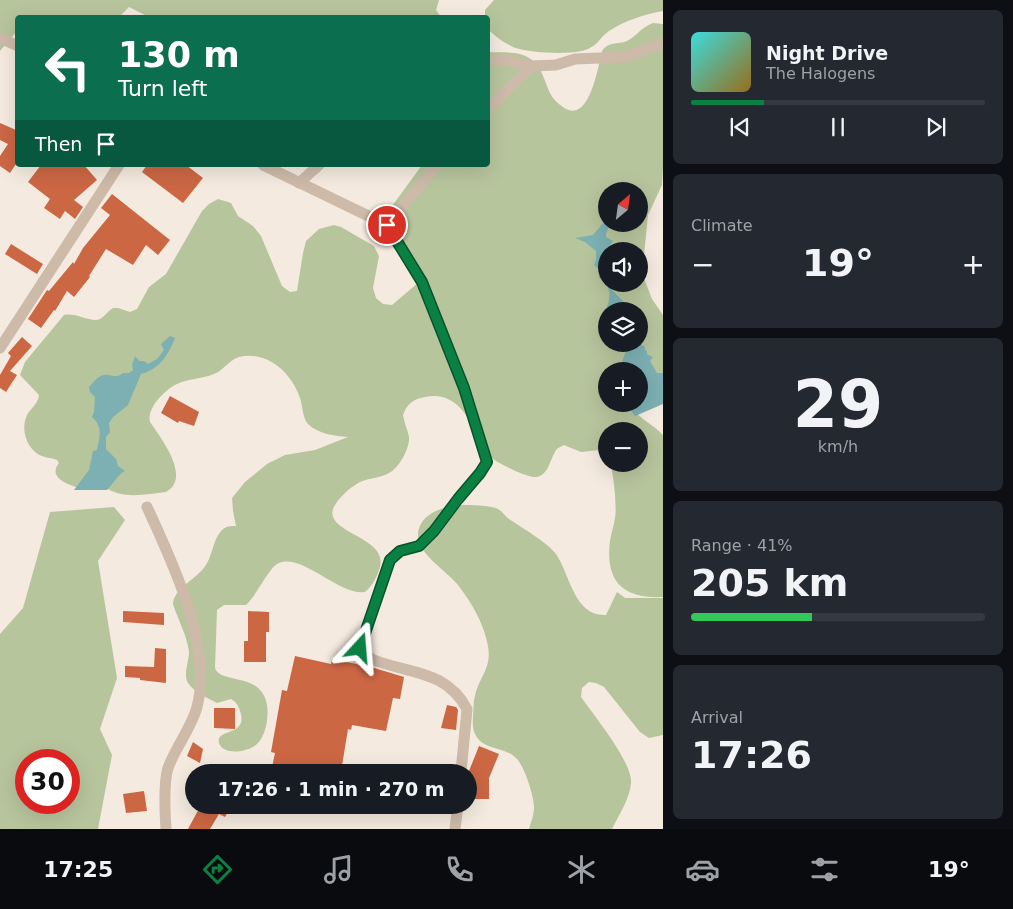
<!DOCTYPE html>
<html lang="en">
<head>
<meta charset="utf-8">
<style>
	body { margin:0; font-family:"DejaVu Sans",sans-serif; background:#242831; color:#f1f3f6; height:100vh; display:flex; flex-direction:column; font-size:19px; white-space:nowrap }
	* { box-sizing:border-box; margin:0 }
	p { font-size:16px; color:#9ea1a6 }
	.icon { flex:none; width:28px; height:28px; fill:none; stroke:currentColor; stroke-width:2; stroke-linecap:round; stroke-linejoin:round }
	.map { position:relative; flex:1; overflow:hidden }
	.side { display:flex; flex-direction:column; gap:10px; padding:10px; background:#0d0f14; width:350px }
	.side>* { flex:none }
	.guide { position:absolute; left:15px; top:15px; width:475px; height:152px; border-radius:5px; box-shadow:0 5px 20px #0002; background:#0b6e4f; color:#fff; overflow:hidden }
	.needle { width:32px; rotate:29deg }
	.fabs { position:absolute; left:598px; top:182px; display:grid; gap:10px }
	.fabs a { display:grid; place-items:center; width:50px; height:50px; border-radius:50%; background:#171b24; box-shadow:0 5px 20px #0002; font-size:25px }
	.speed { position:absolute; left:15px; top:749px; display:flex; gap:10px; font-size:25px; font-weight:700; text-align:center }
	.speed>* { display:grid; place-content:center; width:65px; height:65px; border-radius:50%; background:#171b24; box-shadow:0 5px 20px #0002; line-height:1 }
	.speed .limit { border:8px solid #d22; background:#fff; color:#111 }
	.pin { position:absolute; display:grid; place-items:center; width:42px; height:42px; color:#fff; margin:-21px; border:2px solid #fff; border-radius:50%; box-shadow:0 1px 5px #0007 }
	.me { position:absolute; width:55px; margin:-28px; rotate:19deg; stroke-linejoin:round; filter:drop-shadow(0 0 4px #0008) }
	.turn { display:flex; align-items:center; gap:18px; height:105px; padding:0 20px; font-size:22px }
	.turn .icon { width:65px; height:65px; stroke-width:2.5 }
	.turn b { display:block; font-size:35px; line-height:42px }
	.then { display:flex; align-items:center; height:48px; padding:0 20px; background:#0003; gap:10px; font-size:19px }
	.big { font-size:38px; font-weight:700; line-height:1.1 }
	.side .widget { flex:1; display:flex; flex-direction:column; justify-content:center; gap:8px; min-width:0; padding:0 18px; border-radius:8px; background:#242831 }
	.side .dial { align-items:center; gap:0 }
	.dial b { font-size:65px; line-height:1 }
	.song { display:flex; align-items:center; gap:15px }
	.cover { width:60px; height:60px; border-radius:8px; background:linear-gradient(135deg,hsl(180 70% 55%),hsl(40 70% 35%)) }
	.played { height:5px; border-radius:2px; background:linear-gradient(90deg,#0b8043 25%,#363941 25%) }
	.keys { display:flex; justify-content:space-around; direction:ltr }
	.heat { display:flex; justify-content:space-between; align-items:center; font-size:28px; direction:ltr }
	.charge { height:8px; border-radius:4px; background:linear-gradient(90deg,#34c759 41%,#363941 0) }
	.trip { position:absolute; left:185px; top:764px; width:292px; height:50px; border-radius:25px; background:#171b24; box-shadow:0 5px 20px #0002; font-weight:700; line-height:50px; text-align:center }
	.menu { display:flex; height:80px; justify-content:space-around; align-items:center; background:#090b0e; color:#9ea1a6 }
	.menu .icon { width:35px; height:35px }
	.menu .selected { color:#0b8043 }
	.menu b { font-size:22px; color:#f1f3f6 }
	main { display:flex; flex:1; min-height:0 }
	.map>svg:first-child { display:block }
	.green { fill:#b7c59d; fill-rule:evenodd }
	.water { fill:#7cb0b3 }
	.building { fill:#cc6744 }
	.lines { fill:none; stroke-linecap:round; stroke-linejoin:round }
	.minor { stroke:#cdbaa9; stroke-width:11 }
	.route-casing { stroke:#07532c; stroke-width:12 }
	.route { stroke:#0b8043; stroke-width:9 }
</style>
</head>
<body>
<main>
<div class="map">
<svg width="663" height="829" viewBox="0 0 663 829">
	<rect width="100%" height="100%" fill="#f4eadf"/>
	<!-- green -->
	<g class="green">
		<polygon points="0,0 439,0 436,10 441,17 151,18 129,7 119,17 18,18 17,31 0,51"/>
		<path d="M494,0H663V11C645,14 624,21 609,31C600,37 597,47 585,50C572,55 529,53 516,48C507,45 494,36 488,29V18L485,17V10Z"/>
		<path d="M653,23L663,24V169L662,185L648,215L643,265L645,281L652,299L663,315V394L639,344V311H606V344H630L628,371H606V404H630C640,421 651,422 663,435V597C623,599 605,582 610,541C611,533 614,526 615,518C617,508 614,474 610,464H639V431H606V455L599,450L581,452L564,445C562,446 558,448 557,449C550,457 549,478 534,477C524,476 497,463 489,456C485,452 483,445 480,439C468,417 456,391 425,397C413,399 407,404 403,415C404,423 408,430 409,437C410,448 399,468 389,473C380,478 369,478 360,482C350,487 337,499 333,509C325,534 392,537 379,570C376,579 372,586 365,592C340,596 302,553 279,563C269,567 257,595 246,605H224L217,610L215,668C221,685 261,671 267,705C269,716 266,736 257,744C250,751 224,757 219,743C215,728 249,737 240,711C238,705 236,702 231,699L217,703C207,698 194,692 188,683C183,675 189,661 189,652C187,635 178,620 173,604C174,589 194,580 203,569C213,558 212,540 222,530C226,526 231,526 236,526L233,511L232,498L245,482L267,464L285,455L315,450L348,437C335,436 318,434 308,424C302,417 303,406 300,398C292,373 267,350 239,357C229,360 223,371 214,374C199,380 184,378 170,388C161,395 147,409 150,422C161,438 192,478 166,492C146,494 123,500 105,487V435L107,419L139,366L102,420L103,453L80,488C69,485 47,478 59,463L57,460C52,458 47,458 42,456C27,450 20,430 27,415C31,408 38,404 39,395L20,375L25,362L64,315C76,312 91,323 100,319C105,316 108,311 113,308H118L130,312L137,309L149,287L166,274L202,211L209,204L218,199L231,203L238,216L253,226L261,236L282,286L290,292L297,291L303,253L306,241L319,229L334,225L341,227L374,246L379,256L373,288L376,298L383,304L392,305L419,282L385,221L387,213L422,165H488V52C502,53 520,50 532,60C542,67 545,83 550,93C553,99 557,103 563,107C589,126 598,67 602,51C609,41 617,45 627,41C637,36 640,28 653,23ZM606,191H639V224H606ZM606,251H639V284H606Z"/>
		<path d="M459,505C468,505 491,505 498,509C502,511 505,516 509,519C522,528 547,542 556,554C570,574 574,617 606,615L617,592L625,598H663V735L649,738L640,732L604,687L596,683L589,682L582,688L581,697C593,714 633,763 631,783C630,798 619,815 612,829H529C531,822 534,815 534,807C534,796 524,765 516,758C504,746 483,751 475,734C472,728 473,722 473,715C474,709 473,702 475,696C479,677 492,669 488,646C484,624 472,603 458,585C448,572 418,554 418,536C418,514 442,507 459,505Z"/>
		<path d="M114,507L125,520L98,561L117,678L100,729L112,755L98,829H0V634L23,608L50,512ZM26,760H69V802H26Z"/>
	</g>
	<!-- water -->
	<g class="water">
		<path d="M606,212V224L609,226L606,234V237L613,241L610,245L609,251H606L603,274L606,278V284H612V290L623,301L615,309L614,311H607L606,309C611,298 612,285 599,278L600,270L594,265L596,260V251L585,242L575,238L593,235L604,222Z"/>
		<path d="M170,336L175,338C168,355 160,369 141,374L128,405L113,417L109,423L110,432L106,437V449L116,459L118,466L125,471C117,475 114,483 107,490H74L89,470L93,451L97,450C100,436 103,427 92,417L94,412L95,397L90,392L89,387C93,383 97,377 103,375C111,373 115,380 123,373H129L133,370L132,365L135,356L139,361H144L148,364L157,359L164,350L161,344Z"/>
		<path d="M639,337V343L645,347V350L647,351V354L653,357L650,361L657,373H663V404L635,416L626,404H639V371H623C623,369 622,366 622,363C623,356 628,352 624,344H639Z"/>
	</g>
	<!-- building -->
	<g class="building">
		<polygon points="0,123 16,130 18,128 18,161 10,173 0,166 0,156 8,144 0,140"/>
		<polygon points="41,165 84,165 97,180 74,200 83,207 75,219 65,211 60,219 44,208 50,199 28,182"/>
		<polygon points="147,165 186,165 203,178 183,203 142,172"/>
		<polygon points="112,194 170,240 158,255 146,245 133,265 106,249 89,276 90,277 74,297 67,291 55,311 54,310 41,328 28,319 47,290 49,291 73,262 74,264 83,248 110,215 101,208"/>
		<polygon points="11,244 43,264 37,274 5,254"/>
		<polygon points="22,337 32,346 10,371 17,375 6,392 0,388 0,375 11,356 8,353"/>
		<polygon points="170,396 199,412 194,426 179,421 178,423 161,413"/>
		<polygon points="123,611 164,613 164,625 123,622"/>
		<polygon points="248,611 269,612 269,632 266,632 266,662 244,662 244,641 248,641"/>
		<polygon points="155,648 166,649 166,683 140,680 140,678 125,677 125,666 154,667"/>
		<polygon points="295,656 331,664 332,659 371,667 404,677 400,699 393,698 386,731 352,725 351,730 348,729 341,772 271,772 275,753 271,752 282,690 287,691"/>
		<polygon points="447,705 456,707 458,710 456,730 441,728"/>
		<polygon points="214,708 235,708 235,729 214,728"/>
		<polygon points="193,742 203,749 200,763 187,756"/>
		<polygon points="479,746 499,754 489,778 489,799 469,799 469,771"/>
		<polygon points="144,791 147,811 126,813 123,794"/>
		<polygon points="201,805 232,805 225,817 219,814 210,829 188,829"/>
	</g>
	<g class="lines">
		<!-- minor -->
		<g class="minor">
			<polyline points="0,38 18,46"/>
			<polyline points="488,60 505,60 531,66 556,65 575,59 625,57 663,43"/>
			<polyline points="488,109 531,66"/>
			<path d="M263,165L387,225L422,282L464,387L487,462L481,473L458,499L434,531L419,546L400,551L390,560L360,648C364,652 369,658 374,660C410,674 446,670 467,709L461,772"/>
			<polyline points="299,183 319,165"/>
			<polyline points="387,225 437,165"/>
			<polyline points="0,348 119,165"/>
			<path d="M147,507C172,561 213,647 197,707C191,729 176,746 168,768C163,784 165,813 166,829"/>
			<polyline points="455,829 458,805"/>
		</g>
	</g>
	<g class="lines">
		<!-- route casing -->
		<g class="route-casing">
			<polyline id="route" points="360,648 390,560 400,551 419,546 434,531 458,499 480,473 487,462 464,388 422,282 387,225"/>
		</g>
		<!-- route -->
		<use href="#route" class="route"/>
	</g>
</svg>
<div class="fabs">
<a><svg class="needle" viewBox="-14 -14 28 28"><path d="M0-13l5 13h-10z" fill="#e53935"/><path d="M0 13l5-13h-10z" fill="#9ea1a6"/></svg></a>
<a><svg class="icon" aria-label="sound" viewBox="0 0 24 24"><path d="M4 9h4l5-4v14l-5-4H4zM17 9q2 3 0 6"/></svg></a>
<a><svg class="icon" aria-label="layers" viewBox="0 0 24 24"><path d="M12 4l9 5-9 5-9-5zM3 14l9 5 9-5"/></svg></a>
<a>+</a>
<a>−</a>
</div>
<div class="speed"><div class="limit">30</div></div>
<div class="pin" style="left:387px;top:225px;background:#d93025"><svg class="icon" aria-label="arrive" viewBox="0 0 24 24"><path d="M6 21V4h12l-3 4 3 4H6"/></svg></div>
<svg class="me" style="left:360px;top:648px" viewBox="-20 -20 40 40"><path d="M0-17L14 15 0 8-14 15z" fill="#0b8043" stroke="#fff" stroke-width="4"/></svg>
<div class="trip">17:26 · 1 min · 270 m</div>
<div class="guide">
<div class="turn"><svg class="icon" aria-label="left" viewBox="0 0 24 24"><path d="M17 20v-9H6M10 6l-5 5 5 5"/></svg><div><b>130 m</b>Turn left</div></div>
<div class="then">Then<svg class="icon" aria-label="arrive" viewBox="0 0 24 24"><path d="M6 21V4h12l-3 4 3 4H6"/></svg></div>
</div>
</div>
<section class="side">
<div class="widget">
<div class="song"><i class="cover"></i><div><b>Night Drive</b><p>The Halogens</p></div></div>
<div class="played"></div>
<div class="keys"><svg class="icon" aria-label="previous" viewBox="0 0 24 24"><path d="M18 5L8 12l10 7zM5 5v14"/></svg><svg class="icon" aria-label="pause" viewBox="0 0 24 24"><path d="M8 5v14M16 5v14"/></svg><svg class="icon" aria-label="next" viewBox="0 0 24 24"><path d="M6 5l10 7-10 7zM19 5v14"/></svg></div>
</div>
<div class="widget"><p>Climate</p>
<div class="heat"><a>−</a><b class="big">19°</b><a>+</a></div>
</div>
<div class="widget dial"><b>29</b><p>km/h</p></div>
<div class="widget"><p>Range · 41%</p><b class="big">205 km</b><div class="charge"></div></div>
<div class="widget"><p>Arrival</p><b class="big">17:26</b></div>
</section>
</main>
<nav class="menu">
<b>17:25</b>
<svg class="icon selected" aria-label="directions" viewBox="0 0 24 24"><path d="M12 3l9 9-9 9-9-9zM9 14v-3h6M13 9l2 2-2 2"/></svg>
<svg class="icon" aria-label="music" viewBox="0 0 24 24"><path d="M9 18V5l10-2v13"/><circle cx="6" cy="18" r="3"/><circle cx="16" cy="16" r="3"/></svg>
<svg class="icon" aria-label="phone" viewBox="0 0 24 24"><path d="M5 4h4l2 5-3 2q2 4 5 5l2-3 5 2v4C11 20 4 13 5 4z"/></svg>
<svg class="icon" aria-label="climate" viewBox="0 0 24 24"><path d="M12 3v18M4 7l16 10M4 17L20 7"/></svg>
<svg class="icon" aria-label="car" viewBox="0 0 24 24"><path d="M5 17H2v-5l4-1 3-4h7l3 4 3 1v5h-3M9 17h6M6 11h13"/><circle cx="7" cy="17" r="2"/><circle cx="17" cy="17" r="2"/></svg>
<svg class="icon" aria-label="filters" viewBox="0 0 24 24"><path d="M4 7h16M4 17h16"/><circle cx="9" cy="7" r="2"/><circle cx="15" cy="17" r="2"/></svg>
<b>19°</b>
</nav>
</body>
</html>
